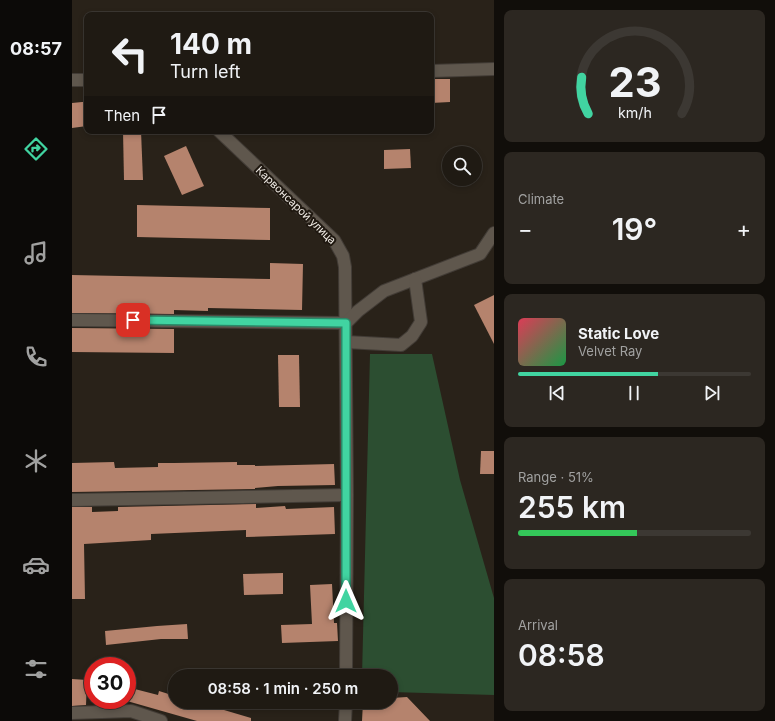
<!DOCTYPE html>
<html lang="en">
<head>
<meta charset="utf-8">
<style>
	body { margin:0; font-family:Inter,sans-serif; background:#2c2721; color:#f1f3f6; height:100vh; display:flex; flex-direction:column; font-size:15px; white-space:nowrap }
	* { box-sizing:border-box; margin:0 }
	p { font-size:13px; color:#a1a1a0 }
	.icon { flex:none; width:22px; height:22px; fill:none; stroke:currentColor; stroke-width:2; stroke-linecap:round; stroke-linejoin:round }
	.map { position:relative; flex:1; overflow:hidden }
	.drawer { display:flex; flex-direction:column; gap:10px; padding:10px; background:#110e0a; width:281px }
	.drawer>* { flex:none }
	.banner { position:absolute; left:12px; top:12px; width:350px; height:122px; border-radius:8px; box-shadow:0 2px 6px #0003,0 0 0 1px #3c3833; background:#1f1a13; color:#f1f3f6; overflow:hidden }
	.buttons { position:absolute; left:370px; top:146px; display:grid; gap:8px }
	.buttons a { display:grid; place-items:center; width:40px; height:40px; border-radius:50%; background:#1f1a13; box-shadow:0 2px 6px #0003,0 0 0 1px #3c3833; font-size:20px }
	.speed { position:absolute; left:12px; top:657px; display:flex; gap:8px; font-size:20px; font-weight:700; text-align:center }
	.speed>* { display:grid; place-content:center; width:52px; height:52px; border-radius:50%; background:#1f1a13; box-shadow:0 2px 6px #0003,0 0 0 1px #3c3833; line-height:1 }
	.speed .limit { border:6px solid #d22; background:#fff; color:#111 }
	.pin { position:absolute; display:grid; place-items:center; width:34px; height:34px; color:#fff; margin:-17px; border-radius:8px; box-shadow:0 2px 6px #0006 }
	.me { position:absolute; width:44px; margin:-22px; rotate:0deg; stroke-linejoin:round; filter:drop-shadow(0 0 3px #0008) }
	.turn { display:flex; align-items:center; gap:14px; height:84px; padding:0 20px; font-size:18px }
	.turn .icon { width:52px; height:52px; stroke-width:2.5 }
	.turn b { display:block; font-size:28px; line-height:34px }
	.then { display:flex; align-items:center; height:38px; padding:0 20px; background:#0003; gap:8px; font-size:15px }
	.big { font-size:30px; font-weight:600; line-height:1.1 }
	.drawer .card { flex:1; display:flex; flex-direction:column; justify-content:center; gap:6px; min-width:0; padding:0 14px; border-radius:8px; background:#2c2721 }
	.drawer .dial { align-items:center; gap:0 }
	.dial svg { height:104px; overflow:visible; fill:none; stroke:#3c3833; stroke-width:7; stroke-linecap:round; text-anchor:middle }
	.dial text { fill:#f1f3f6; stroke:none }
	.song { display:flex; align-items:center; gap:12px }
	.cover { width:48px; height:48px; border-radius:6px; background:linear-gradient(135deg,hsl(350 70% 55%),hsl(140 70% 35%)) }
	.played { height:4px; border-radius:2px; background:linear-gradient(90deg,#41d4a1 60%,#3c3833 60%) }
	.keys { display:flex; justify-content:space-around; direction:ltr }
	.heat { display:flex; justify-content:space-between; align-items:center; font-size:22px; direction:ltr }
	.charge { height:6px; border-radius:3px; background:linear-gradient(90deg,#34c759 51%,#3c3833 0) }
	.trip { position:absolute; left:96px; top:669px; width:230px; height:40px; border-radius:20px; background:#1f1a13; box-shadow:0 2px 6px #0003,0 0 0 1px #3c3833; font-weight:600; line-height:40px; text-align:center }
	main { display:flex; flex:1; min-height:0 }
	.dock { display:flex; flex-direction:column; width:72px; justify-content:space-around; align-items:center; background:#0c0a08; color:#a1a1a0 }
	.dock .icon { width:28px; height:28px }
	.dock .on { color:#41d4a1 }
	.dock b { font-size:18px; color:#f1f3f6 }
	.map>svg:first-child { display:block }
	.green { fill:#2c4e31 }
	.building { fill:#b5836d }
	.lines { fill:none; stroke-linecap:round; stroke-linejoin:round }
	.minor-casing { stroke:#423c36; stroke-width:14 }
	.minor { stroke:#5f574d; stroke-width:12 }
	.route-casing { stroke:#2a8a69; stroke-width:10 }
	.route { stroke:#41d4a1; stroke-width:7 }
	.labels { text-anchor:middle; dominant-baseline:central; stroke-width:4; stroke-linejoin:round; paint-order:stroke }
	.street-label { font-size:11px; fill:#f1ece6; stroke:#1f1810 }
</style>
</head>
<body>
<main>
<nav class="dock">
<b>08:57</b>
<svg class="icon on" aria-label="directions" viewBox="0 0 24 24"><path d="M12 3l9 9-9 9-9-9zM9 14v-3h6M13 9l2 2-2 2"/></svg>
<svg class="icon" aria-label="music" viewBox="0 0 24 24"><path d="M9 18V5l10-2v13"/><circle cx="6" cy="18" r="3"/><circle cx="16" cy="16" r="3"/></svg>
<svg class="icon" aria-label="phone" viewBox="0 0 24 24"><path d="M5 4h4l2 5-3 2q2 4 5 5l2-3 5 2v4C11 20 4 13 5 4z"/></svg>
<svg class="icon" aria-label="climate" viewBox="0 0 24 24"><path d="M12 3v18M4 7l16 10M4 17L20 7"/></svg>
<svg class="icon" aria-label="car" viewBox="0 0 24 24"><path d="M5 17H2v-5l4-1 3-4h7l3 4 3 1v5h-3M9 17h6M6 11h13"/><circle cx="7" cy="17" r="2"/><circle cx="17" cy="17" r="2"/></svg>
<svg class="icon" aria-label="filters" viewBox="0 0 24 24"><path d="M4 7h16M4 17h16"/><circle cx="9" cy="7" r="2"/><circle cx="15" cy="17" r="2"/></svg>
</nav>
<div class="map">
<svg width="422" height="721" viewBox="0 0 422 721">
	<rect width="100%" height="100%" fill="#292219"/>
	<!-- green -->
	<polygon class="green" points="298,354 360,354 388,480 422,598 422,695 319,692 319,676 290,676"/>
	<!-- building -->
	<g class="building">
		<polygon points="359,79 378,79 378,102 359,103"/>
		<polygon points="10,102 15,102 15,126 0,128 0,103"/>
		<polygon points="51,131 69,131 71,180 52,180"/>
		<polygon points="114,146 132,186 110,195 92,156"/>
		<polygon points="338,149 339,168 312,169 312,150"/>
		<polygon points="65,205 198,208 198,240 65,237"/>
		<polygon points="198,263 231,264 230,310 136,308 136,311 102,310 102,314 0,313 0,275 198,279"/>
		<polygon points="422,295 422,344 402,305"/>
		<polygon points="0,328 102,329 102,353 0,352"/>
		<polygon points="206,355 227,355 228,407 207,407"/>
		<polygon points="409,451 422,451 422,474 408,474"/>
		<polygon points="42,462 43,468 86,467 86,463 102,463 165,462 165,465 183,465 183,466 262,464 263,485 206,486 183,488 183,489 0,492 0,463"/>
		<polygon points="184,504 184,508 213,506 214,509 262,507 263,534 174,537 174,530 79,534 79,540 12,544 13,599 0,599 0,507 20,507 20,512 46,511 46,507"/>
		<polygon points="211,573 211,594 172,595 171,574"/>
		<polygon points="260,584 262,623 265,623 266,641 210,643 209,625 240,624 238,585"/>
		<polygon points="115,624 116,639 89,639 34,645 33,631 85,626"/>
		<polygon points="0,679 15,680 14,705 0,706"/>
		<polygon points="55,687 86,695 87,691 103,696 103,702 125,702 179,718 179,721 125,721 55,701"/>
		<polygon points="335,697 358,721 290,721 291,702 319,702 319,698"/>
	</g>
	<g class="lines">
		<!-- minor casing -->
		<g class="minor-casing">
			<g id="minor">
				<polyline points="359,71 422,69"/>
				<polyline points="0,80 15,80"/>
				<polyline points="147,131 262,240 271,256 273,267 275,495 274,676"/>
				<polyline points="0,320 274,323 286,311 312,291 408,254 422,233"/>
				<polyline points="274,342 329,345 340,336 349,322 343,279"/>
				<polyline points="0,500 275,495"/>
				<polyline points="0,713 59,711 89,721"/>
				<polyline points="273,721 274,702"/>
			</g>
		</g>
		<!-- minor -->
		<use href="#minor" class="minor"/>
	</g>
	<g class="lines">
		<!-- route casing -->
		<g class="route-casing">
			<polyline id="route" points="61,320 274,323 274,601"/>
		</g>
		<!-- route -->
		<use href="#route" class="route"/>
	</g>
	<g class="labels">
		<!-- street labels -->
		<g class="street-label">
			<text transform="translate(224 205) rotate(44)">Карвонсарой улица</text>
		</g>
	</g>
</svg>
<div class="buttons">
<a><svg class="icon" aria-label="search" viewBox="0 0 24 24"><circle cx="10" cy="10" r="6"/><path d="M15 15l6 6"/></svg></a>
</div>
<div class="speed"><div class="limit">30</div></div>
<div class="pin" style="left:61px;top:320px;background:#d93025"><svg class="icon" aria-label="arrive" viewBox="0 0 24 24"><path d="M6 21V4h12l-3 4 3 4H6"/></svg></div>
<svg class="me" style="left:274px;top:601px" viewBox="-20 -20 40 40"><path d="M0-17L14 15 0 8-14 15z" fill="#41d4a1" stroke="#fff" stroke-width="4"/></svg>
<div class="trip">08:58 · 1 min · 250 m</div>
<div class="banner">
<div class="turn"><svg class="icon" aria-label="left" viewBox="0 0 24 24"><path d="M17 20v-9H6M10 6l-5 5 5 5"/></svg><div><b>140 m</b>Turn left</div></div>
<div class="then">Then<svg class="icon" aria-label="arrive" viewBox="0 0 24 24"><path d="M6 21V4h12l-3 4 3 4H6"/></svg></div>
</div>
</div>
<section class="drawer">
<div class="card dial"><svg viewBox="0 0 100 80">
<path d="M14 69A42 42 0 1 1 86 69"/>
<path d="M14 69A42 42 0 0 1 9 41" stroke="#41d4a1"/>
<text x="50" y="56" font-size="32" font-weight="700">23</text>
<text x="50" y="72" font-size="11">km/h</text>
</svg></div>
<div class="card"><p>Climate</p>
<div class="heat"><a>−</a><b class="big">19°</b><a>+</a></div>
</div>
<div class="card">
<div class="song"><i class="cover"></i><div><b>Static Love</b><p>Velvet Ray</p></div></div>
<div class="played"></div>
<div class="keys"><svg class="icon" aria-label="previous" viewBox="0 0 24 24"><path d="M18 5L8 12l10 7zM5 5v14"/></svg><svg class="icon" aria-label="pause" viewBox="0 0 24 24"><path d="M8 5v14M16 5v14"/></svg><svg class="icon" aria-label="next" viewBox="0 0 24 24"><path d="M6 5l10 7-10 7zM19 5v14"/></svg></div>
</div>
<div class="card"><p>Range · 51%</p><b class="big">255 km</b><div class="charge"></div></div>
<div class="card"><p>Arrival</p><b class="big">08:58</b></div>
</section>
</main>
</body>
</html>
